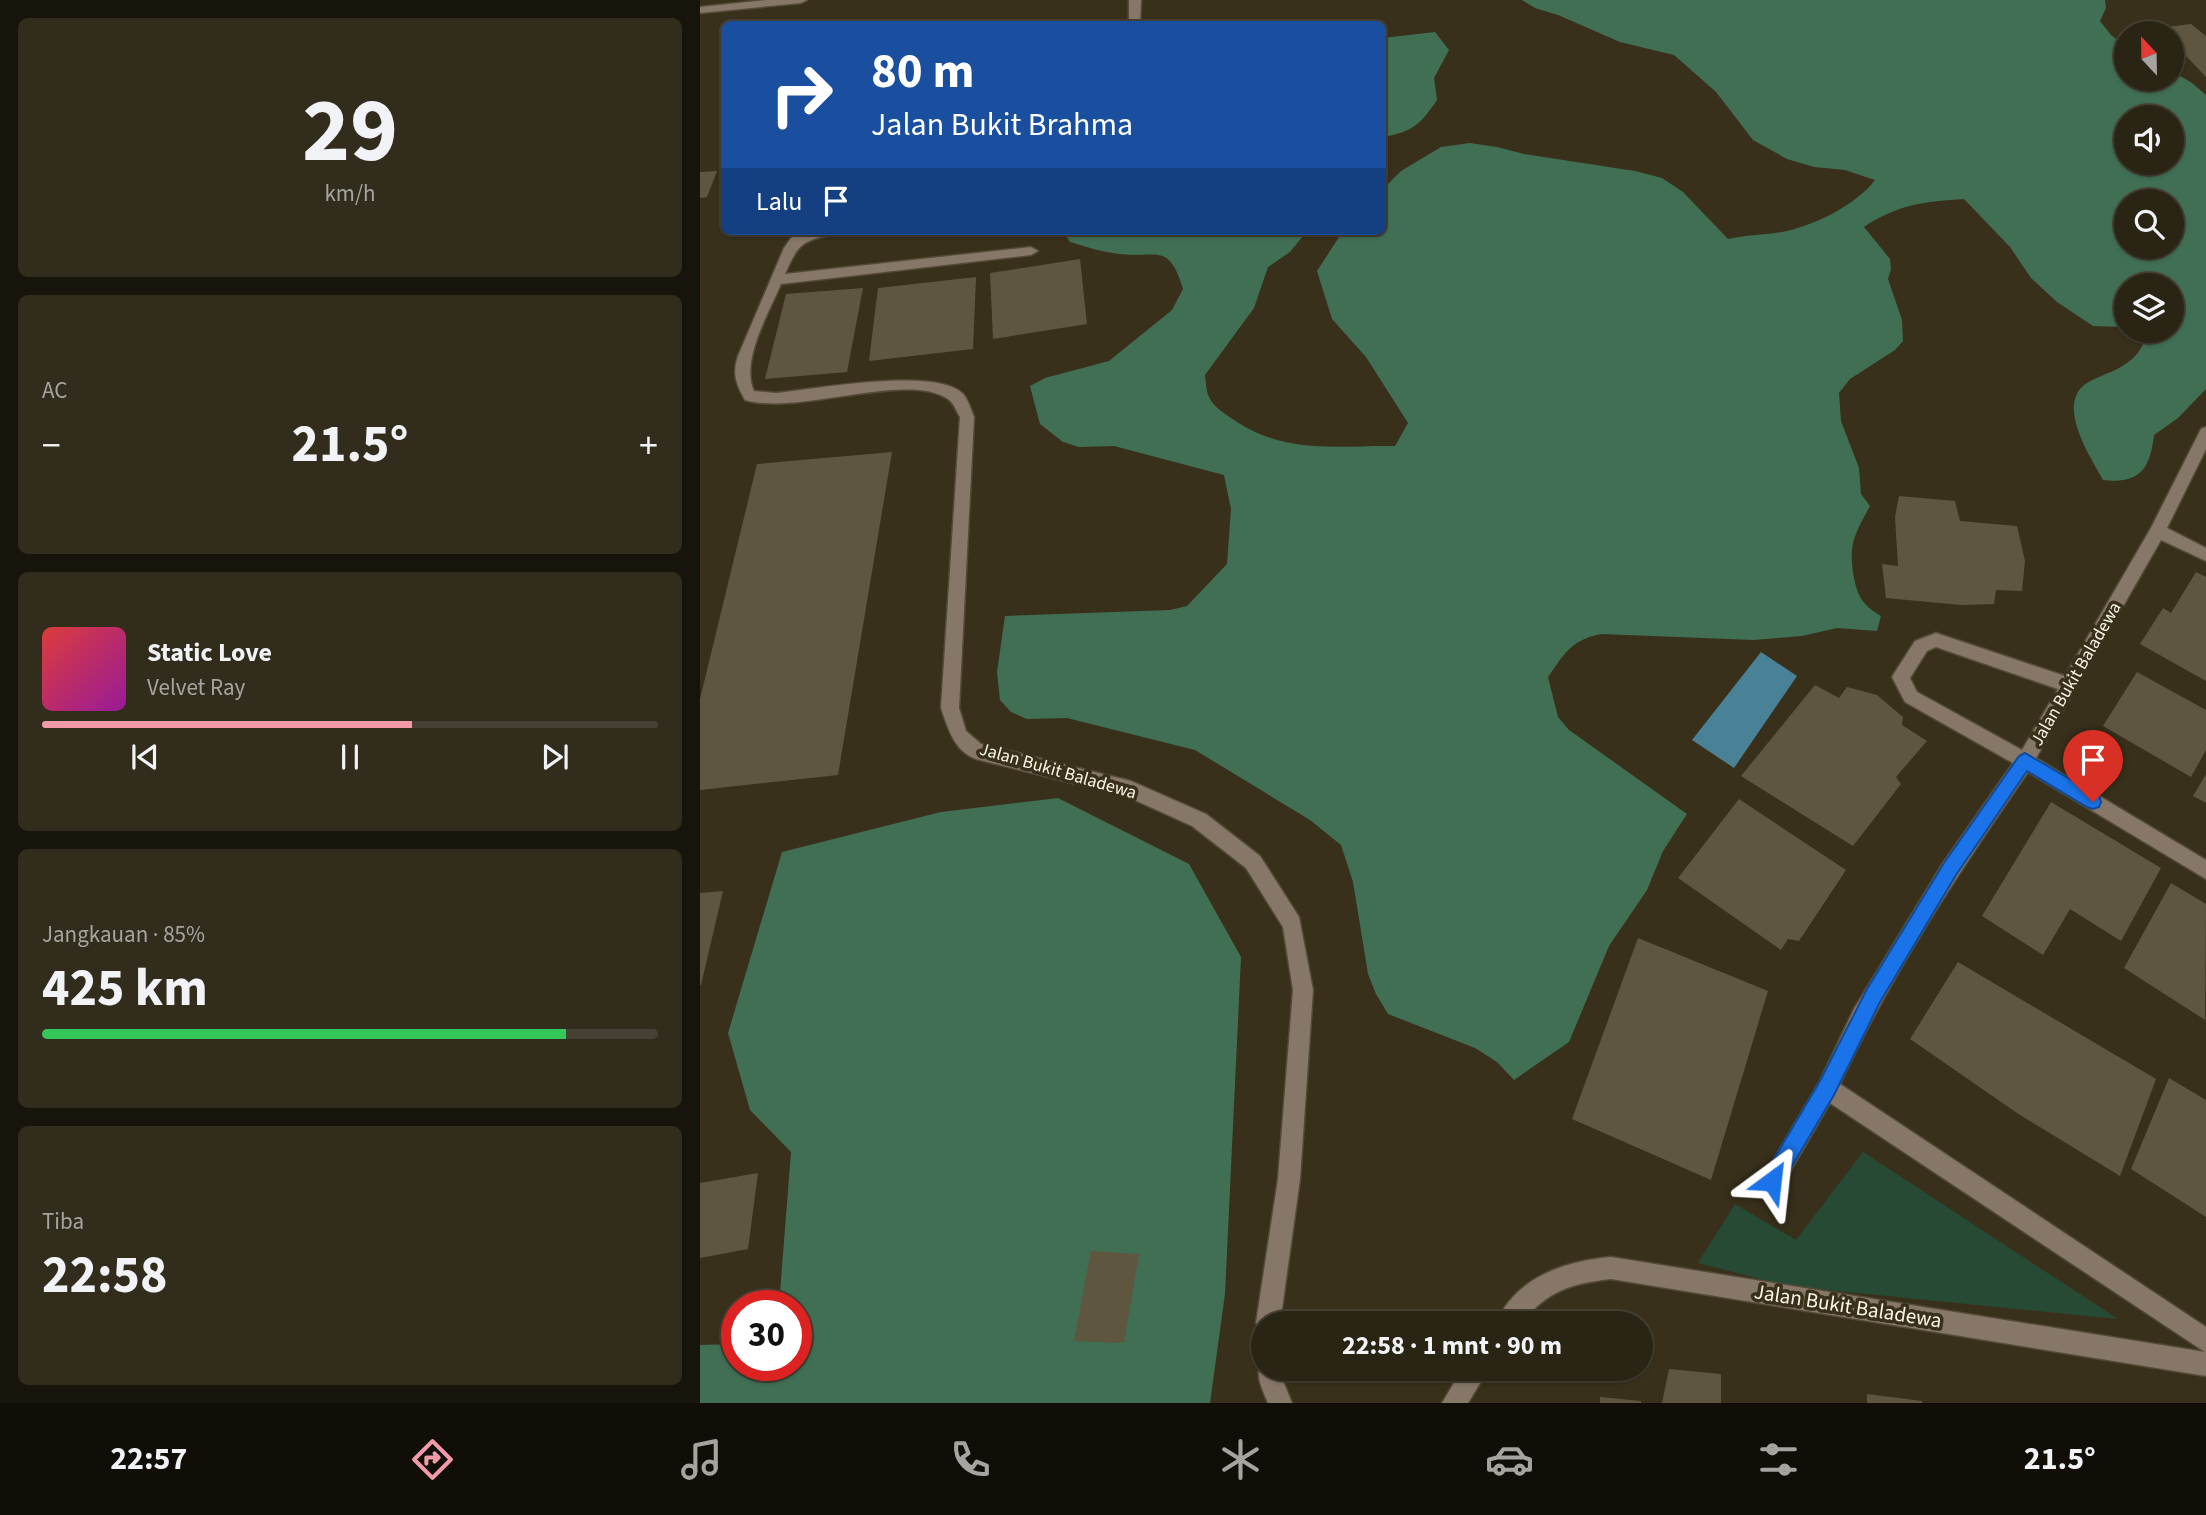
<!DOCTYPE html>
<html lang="id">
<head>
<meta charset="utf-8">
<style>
	body { margin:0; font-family:"Source Sans 3",sans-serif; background:#322c1d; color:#f1f3f6; height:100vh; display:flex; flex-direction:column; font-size:26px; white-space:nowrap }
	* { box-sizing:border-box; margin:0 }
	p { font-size:23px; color:#a5a4a0 }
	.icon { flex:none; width:38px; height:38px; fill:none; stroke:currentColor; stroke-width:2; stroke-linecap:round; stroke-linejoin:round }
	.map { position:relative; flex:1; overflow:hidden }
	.panel { display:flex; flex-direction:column; gap:18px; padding:18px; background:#17140b; width:700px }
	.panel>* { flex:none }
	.banner { position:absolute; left:21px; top:21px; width:665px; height:214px; border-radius:10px; box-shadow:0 2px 5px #0004,0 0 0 2px #464134; background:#1a4fa0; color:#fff; overflow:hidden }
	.needle { width:46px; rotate:338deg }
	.controls { position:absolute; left:1414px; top:21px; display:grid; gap:14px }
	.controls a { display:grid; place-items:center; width:70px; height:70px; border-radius:50%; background:#2a2414; box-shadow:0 2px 5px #0004,0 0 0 2px #464134; font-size:35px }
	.speed { position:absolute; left:21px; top:1290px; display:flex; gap:14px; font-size:35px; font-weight:700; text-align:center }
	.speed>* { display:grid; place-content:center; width:91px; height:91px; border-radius:50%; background:#2a2414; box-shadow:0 2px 5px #0004,0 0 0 2px #464134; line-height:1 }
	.speed .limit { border:10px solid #d22; background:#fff; color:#111 }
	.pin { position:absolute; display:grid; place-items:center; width:60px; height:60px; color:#fff; margin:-72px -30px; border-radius:50% 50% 50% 0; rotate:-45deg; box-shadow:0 0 7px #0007 }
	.pin .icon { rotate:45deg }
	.me { position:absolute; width:77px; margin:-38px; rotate:30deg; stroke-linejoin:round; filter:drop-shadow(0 0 5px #0008) }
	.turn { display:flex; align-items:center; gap:24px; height:147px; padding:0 35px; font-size:32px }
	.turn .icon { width:91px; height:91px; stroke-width:2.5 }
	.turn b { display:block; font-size:49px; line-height:60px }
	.then { display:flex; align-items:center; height:66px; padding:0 35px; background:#0003; gap:14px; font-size:26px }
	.big { font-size:52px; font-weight:700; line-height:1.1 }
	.panel .card { flex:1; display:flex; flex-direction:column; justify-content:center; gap:10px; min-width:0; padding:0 24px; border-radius:10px; background:#322c1d }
	.panel .dial { align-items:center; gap:0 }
	.dial b { font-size:91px; line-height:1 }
	.song { display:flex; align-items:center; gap:21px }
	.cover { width:84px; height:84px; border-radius:10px; background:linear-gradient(135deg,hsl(0 70% 55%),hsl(300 70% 35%)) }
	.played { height:7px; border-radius:4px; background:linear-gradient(90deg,#f39aa8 60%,#464134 60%) }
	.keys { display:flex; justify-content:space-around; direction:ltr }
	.heat { display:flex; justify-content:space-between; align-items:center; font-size:38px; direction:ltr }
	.charge { height:10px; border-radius:5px; background:linear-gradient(90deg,#34c759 85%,#464134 0) }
	.trip { position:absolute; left:551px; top:1311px; width:402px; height:70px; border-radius:35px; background:#2a2414; box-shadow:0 2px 5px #0004,0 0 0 2px #464134; font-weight:700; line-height:70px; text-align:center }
	.dock { display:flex; height:112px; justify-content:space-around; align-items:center; background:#110e08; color:#a5a4a0 }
	.dock .icon { width:49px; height:49px }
	.dock .current { color:#f39aa8 }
	.dock b { font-size:32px; color:#f1f3f6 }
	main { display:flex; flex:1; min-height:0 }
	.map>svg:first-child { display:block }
	.green { fill:#274a35 }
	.forest { fill:#416f54; fill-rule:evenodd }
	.water { fill:#498297 }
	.building { fill:#5f5640 }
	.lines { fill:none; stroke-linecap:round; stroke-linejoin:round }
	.minor-casing { stroke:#534b38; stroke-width:3 }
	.minor { fill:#877768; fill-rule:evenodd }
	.route { fill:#1a73e8; stroke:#114b97; stroke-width:2 }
	.labels { text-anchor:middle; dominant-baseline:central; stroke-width:7; stroke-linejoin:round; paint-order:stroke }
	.street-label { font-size:18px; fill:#f9f4e7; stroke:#38301b }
	.near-street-label { font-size:21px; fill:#f9f4e7; stroke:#38301b }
</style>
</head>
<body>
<main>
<section class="panel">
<div class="card dial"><b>29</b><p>km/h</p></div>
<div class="card"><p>AC</p>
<div class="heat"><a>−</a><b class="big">21.5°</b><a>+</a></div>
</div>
<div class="card">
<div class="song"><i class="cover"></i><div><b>Static Love</b><p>Velvet Ray</p></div></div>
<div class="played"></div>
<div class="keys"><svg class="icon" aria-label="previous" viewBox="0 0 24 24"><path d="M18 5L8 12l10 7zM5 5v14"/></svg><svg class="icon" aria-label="pause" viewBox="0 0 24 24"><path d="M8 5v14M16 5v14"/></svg><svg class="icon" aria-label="next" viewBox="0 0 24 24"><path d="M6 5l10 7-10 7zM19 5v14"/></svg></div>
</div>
<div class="card"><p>Jangkauan · 85%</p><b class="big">425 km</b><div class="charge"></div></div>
<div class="card"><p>Tiba</p><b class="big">22:58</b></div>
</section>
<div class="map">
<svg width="1506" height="1403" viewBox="0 0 1506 1403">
	<rect width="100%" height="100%" fill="#38301b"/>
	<!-- green -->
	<polygon class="green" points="1163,1152 1418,1319 1087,1286 998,1263 1035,1204 1096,1240"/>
	<!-- forest -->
	<g class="forest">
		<path d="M822,0H1405L1406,8L1400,21L1411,35L1426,47V79H1472V71L1492,83L1506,95V389L1478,418L1454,435C1450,469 1440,484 1403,480C1391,458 1361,413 1380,389C1388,379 1407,375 1419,368C1431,361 1439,355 1444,341L1431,331H1472V285H1426V327L1393,326L1357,302L1331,278L1310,247L1264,199C1226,201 1196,205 1164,227L1190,259L1191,269L1188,279L1202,320L1203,341L1195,350L1150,379L1139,393L1141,421L1159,468L1161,494L1170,506C1154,535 1148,545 1154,578C1158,598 1164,606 1181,616L1177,631L1137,628L1102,636L1054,640L901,634C871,640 865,653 848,677L858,717L869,730L987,814L963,851L947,890L909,946L869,1042L814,1080L797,1062L775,1048L688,1014L676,994L668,974L653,882L641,845L610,820L495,750L367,718L327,719L311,712L300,700L297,672L305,616L470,610L487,606L527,564L531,509L524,475L414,446L379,447L363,442L340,424L330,386L345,378L409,361L472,310L483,289C469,242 458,258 419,254C403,252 386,247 370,242L365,234L369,231H607L590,252L568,267L554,308L505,375C506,382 506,391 509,397C513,407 528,416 537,422C589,455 637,445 695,446L708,423L666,357L632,319L617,271L643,231H682L683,189L701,171L741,147L770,143L797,147L824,154L935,171L962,178L983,192L1028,239C1046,235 1064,235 1082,232C1114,226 1156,205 1175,180L1145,170L1114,167L1087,159L1053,140L1016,92L974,55L920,42L858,15L835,8ZM1426,117H1472V163H1426ZM1426,201H1472V247H1426Z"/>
		<path d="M735,32L749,50L734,78L737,100C720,125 712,132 683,137V38Z"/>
		<polygon points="358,798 489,864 541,957 525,1294 510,1403 0,1403 0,1345 37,1344 37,1365 96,1365 96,1306 79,1305 91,1152 50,1110 28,1033 82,852 241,812"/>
	</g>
	<!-- water -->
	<polygon class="water" points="1061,652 1097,676 1034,768 992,740"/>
	<!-- building -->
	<g class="building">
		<polygon points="1491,24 1506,36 1506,77 1472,41 1472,33 1464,33 1459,28"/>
		<polygon points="17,171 7,197 0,198 0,172"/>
		<polygon points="380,259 387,324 293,339 290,273"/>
		<polygon points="276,277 273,349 169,361 178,288"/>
		<polygon points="163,288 147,372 65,379 86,294"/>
		<polygon points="192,452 138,775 0,790 0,699 57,464"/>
		<polygon points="1199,496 1255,501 1260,521 1317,526 1325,561 1322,591 1296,590 1294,604 1261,605 1186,598 1182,564 1198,566 1195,517"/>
		<polygon points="1496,572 1506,577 1506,681 1440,644 1463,608 1471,613"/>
		<polygon points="1437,672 1506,710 1506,750 1491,777 1403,726"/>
		<polygon points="1115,685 1139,698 1147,687 1177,695 1203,717 1202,725 1227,741 1196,777 1201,784 1153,846 1041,776"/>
		<polygon points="1506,774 1506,803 1493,796"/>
		<polygon points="1039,799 1146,870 1099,941 1088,939 1081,950 978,878"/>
		<polygon points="1351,802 1461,868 1421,941 1370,909 1343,955 1282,916"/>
		<polygon points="1471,883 1506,904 1505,1020 1424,968"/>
		<polygon points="23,891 1,985 0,985 0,893"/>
		<polygon points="938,938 1068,991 1011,1180 872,1119"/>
		<polygon points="1258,962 1456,1079 1420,1176 1317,1113 1210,1039"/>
		<polygon points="1469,1078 1506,1100 1506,1217 1431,1169"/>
		<polygon points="58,1173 48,1249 0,1258 0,1183"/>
		<polygon points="391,1251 439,1254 424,1343 374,1341"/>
		<polygon points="969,1369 1021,1374 1021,1403 962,1403"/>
		<polygon points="1167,1394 1222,1401 1222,1403 1167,1403"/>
		<polygon points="900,1397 941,1401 941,1403 900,1403"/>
	</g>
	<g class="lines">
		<!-- minor casing -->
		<g class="minor-casing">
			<g id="minor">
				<polygon points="67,0 107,0 101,3 0,13 0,7"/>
				<polygon points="429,0 441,0 440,24 429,24"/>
				<path d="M106,231H134L132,234C100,242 98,245 85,274L331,247L338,251L331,255L81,284C69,312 40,362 54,391L76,393C116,389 233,367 262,393C268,398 271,410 274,417L259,708L266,731L281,744L431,781L506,814L560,856L599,917L613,990L600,1179L580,1323H564V1333L556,1323L578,1179L593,990L583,927L546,868L492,826L428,797L276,759C254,751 248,728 241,708L260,417C256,411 254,403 248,399C206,371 98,416 45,400C36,384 32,374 38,356L84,248L91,238Z"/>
				<path d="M1506,427V449L1467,528L1506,548V561L1461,540L1336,758L1506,860V879L1328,772C1259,872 1191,974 1140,1084L1506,1327V1376L911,1279C873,1283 846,1291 822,1323H796C816,1277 865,1261 911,1257L1505,1352L1130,1103L1080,1189L1072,1192L1064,1189L1061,1181L1120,1081L1154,1009L1243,863L1313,763L1205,702L1192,677L1195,672L1215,641L1236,633L1365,676L1451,528L1501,429ZM1236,647L1358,689L1322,750L1217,692L1210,678L1227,651Z"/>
				<path d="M564,1359V1368H582L583,1381L592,1403H568C562,1388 553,1373 564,1359Z"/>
				<polygon points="763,1368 789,1368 768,1403 742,1403"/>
			</g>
		</g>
		<!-- minor -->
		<use href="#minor" class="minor"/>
	</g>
	<!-- route -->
	<polygon class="route" points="1325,753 1399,796 1401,802 1399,807 1393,809 1387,807 1327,771 1256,875 1180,1002 1134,1095 1079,1188 1072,1191 1065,1188 1062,1181 1065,1174 1120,1081 1167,989 1244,863 1319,756"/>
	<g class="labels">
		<!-- street labels -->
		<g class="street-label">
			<text transform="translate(1376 674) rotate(-60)">Jalan Bukit Baladewa</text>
			<text transform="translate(358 771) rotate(16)">Jalan Bukit Baladewa</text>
		</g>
		<!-- near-street labels -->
		<g class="near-street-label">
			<text transform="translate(1148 1306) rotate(9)">Jalan Bukit Baladewa</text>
		</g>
	</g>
</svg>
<div class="controls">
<a><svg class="needle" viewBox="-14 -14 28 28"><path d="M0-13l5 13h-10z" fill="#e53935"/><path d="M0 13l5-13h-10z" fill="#a5a4a0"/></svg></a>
<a><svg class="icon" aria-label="sound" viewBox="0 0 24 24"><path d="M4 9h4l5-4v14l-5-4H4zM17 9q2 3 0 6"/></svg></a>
<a><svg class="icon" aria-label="search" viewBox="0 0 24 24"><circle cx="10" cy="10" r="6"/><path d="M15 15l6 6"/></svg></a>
<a><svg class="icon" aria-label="layers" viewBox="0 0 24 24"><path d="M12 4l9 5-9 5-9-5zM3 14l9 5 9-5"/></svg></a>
</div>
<div class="speed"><div class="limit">30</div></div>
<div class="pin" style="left:1393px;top:802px;background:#d93025"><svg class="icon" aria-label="arrive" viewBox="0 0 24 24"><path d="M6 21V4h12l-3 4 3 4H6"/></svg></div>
<svg class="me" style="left:1072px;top:1181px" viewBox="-20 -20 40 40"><path d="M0-17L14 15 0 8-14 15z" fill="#1a73e8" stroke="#fff" stroke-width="4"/></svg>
<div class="trip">22:58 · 1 mnt · 90 m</div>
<div class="banner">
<div class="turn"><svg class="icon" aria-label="right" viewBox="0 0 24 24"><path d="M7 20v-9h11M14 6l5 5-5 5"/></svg><div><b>80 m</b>Jalan Bukit Brahma</div></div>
<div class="then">Lalu<svg class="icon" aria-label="arrive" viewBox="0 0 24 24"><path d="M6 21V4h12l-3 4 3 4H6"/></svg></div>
</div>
</div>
</main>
<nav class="dock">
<b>22:57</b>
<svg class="icon current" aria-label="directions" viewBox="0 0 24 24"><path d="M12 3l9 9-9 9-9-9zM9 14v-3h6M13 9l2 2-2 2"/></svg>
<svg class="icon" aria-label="music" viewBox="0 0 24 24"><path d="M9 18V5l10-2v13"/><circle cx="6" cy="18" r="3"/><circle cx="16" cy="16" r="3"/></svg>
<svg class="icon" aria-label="phone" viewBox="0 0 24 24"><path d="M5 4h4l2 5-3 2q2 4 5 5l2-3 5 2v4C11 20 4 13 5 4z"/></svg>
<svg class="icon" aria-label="climate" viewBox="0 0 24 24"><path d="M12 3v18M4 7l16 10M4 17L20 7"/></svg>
<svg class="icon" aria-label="car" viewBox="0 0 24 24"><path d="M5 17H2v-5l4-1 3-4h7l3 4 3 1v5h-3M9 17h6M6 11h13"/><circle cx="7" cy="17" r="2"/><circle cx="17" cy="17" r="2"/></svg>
<svg class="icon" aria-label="filters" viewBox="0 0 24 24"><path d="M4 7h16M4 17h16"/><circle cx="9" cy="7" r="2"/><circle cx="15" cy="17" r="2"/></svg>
<b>21.5°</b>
</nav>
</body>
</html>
